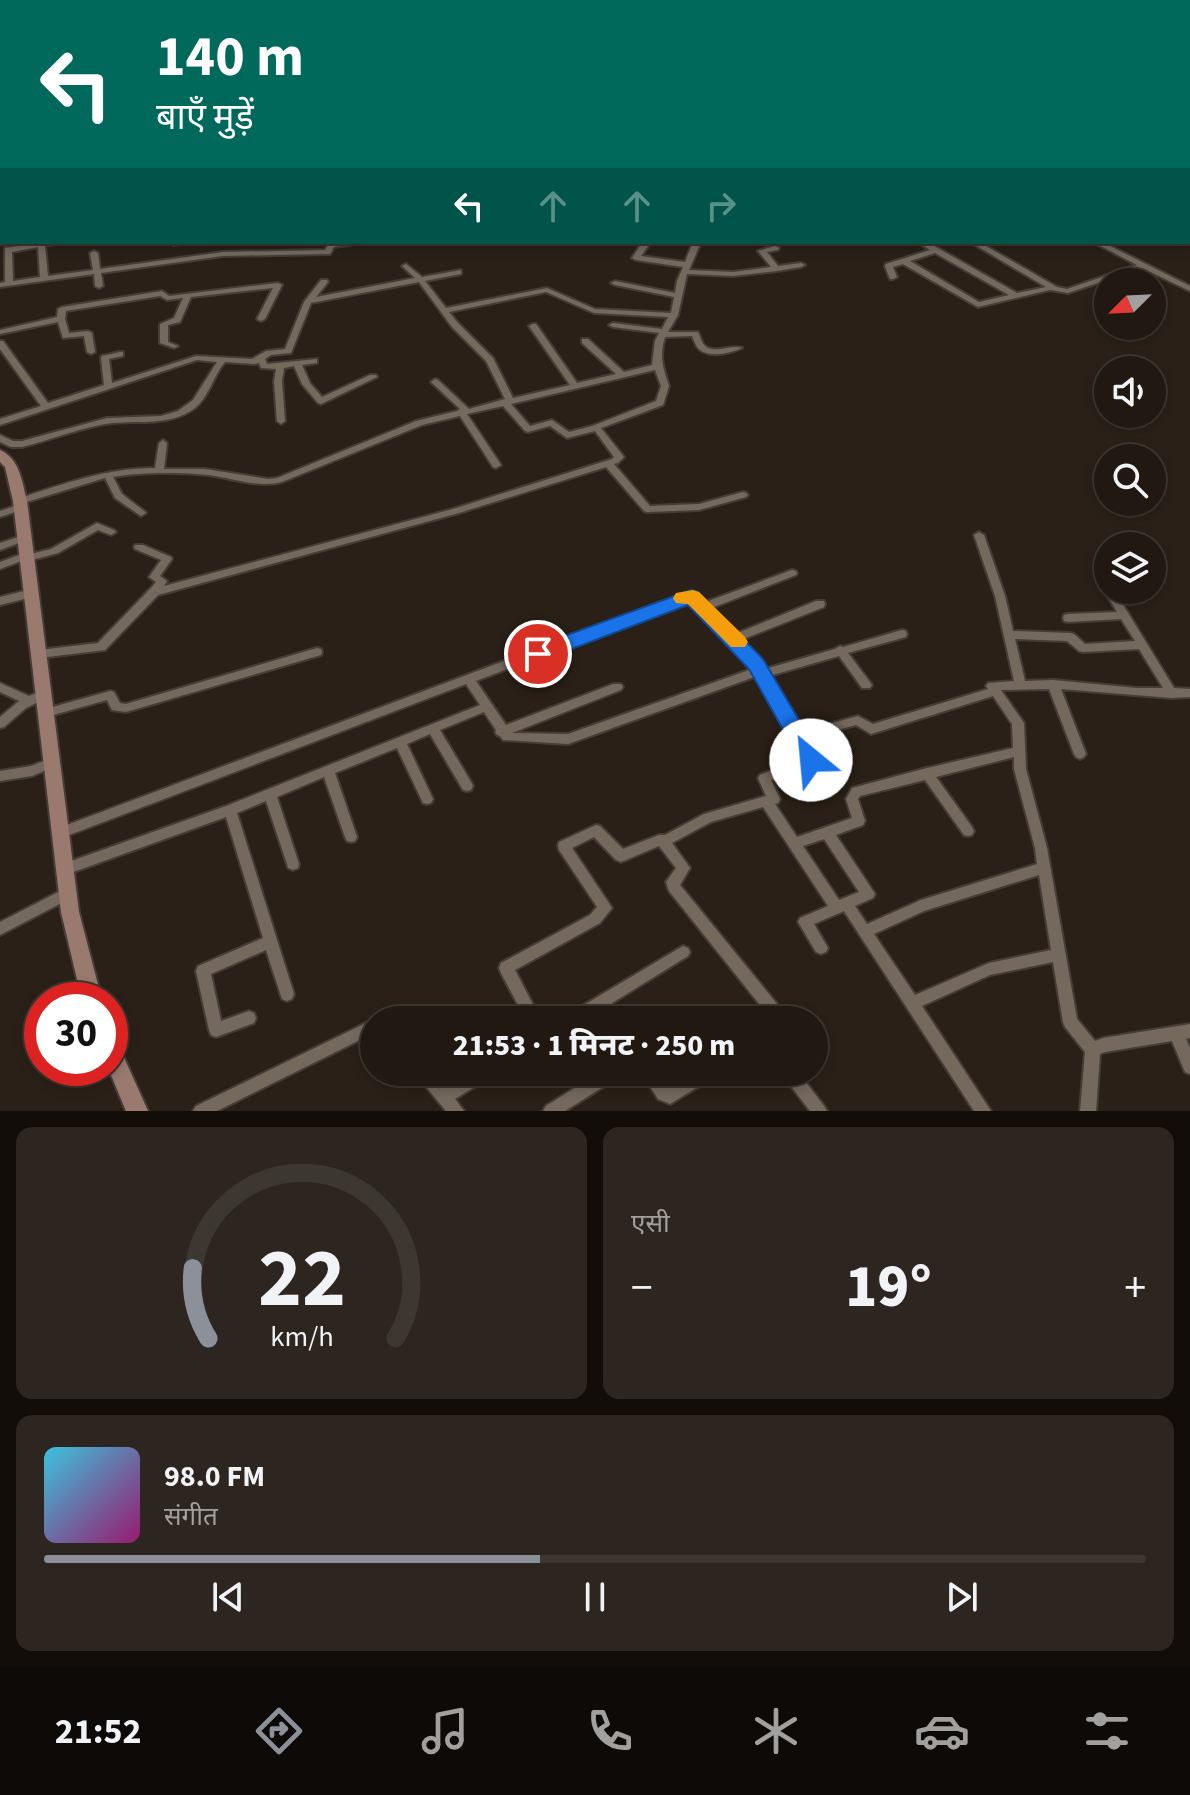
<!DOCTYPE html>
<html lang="hi">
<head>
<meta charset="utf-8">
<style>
	body { margin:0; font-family:"Source Sans 3","Noto Sans Devanagari",sans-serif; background:#2d251f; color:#f1f3f6; height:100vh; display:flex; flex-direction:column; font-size:30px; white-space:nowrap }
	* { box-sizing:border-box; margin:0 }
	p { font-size:26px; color:#a2a09f }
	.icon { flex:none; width:44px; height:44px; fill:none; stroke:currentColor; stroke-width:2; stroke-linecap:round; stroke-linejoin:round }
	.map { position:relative; height:1111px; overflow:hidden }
	.drawer { display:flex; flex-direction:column; gap:16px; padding:16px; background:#120d09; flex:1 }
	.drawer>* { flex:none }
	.guide { position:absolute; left:0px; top:0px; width:1190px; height:244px; box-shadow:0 4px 12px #0003,0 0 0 2px #3d3731; background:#00695c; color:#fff; overflow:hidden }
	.needle { width:52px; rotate:246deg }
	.controls { position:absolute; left:1094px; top:268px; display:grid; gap:16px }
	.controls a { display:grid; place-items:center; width:72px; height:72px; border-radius:50%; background:#201811; box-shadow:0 4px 12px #0003,0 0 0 2px #3d3731; font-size:40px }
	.speed { position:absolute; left:24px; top:982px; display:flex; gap:16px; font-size:40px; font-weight:700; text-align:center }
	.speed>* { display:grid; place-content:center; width:104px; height:104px; border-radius:50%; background:#201811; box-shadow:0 4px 12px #0003,0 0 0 2px #3d3731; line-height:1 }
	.speed .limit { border:12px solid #d22; background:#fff; color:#111 }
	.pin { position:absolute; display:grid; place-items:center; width:68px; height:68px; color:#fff; margin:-34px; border:4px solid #fff; border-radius:50%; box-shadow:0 2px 8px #0007 }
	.me { position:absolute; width:88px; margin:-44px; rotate:332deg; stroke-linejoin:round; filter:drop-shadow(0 0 6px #0008) }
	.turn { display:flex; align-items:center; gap:28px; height:168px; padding:0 24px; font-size:36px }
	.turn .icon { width:104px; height:104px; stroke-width:2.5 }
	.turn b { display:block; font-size:56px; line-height:68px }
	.lanes { display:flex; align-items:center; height:76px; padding:0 24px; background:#0003; justify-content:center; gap:40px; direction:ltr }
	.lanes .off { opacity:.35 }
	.big { font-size:60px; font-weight:800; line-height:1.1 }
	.drawer .widget { flex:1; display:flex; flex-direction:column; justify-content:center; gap:12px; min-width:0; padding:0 28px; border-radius:16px; background:#2d251f }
	.drawer .dial { align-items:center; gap:0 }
	.dial svg { height:208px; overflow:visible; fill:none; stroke:#3d3731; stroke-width:7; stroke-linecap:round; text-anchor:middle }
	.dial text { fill:#f1f3f6; stroke:none }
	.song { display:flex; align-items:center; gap:24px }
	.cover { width:96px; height:96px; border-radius:12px; background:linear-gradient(135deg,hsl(190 70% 55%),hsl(320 70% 35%)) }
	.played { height:8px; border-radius:4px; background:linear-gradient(90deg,#8c9099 45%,#3d3731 45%) }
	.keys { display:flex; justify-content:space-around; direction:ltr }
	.heat { display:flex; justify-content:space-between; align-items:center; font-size:44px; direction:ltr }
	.drawer .tiles { flex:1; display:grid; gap:16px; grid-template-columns:1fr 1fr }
	.widget:last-child { grid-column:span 2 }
	.trip { position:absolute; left:360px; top:1006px; width:468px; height:80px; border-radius:40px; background:#201811; box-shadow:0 4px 12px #0003,0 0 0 2px #3d3731; font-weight:800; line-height:80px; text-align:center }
	.dock { display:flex; height:128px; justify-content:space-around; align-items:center; background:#0d0a07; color:#a2a09f }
	.dock .icon { width:56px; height:56px }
	.dock .active { color:#8c9099 }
	.dock b { font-size:36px; color:#f1f3f6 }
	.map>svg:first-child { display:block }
	.water { fill:#253a5e }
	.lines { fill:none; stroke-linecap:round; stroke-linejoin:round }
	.street-casing { stroke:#453d36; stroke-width:4 }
	.secondary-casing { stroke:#453d36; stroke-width:4 }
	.street { fill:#75695e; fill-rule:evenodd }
	.secondary { fill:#9a7a6e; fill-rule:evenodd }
	.route { fill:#1a73e8; stroke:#114b97; stroke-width:2 }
	.slow { fill:#f59e0b }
</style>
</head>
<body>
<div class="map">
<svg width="1190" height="1111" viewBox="0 0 1190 1111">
	<rect width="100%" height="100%" fill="#2a2017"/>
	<!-- water -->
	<polygon class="water" points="893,0 1190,0 1190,155 1188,2"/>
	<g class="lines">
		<!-- street casing -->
		<g class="street-casing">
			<g id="street">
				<polygon points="240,0 255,0 248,2 233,2"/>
				<polygon points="314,0 318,0 319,2 315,2"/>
				<polygon points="343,0 347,0 348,2 344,2"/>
				<polygon points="387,0 391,0 392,2 388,2"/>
				<polygon points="406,0 431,0 420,2 395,2"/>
				<rect x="459" y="0" width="4" height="2"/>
				<polygon points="490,0 495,0 497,2 492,2"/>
				<polygon points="530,0 536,0 538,2 532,2"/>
				<polygon points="585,0 591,0 594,2 588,2"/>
				<polygon points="114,1 155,1 157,2 112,2"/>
				<rect x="0" y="10" width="2" height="2"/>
				<rect x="0" y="30" width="2" height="4"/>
				<polygon points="2,40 2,44 0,45 0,41"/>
				<polygon points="2,49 2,53 0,54 0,50"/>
				<rect x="0" y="91" width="2" height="4"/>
				<polygon points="2,185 2,189 0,190 0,186"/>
				<rect x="0" y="223" width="2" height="4"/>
				<path d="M45,242H63L45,246L48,276L93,270L90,253L94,251L98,253L100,269L223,252L325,250L330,242H358L354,244L334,247L330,254H327L223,256L101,273L103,286L99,288L95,286L94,274L0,287V283L5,282V248ZM38,247L40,277L13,281L12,252Z"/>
				<polygon points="171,242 179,242 179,244 173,245"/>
				<path d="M693,242H701L689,270L733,272L771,267L758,251L775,246L779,248L778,250L767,252L778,266L801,263L805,265L801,267L777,271L733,276L687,274L678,315L668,332H698C700,336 701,341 704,345C713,355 731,344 742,348C731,353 708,359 698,348C697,348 693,338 692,336L665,337C659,356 663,368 669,386L663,405L601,428L624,457L618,463L614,464L650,506L699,504L743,492L746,493L748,495L746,497L699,510L647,512L644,511L606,467L459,513L158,595L105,650L39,658L35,657L34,654L35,651L39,650L98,643L150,589L156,582L149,577L161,560L135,549L134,547L135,545H143L171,557L172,559L160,576L167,581L164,586L453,509L612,459L614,457L595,431L567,438L550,426L528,432L525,431L503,406L467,414L501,465L496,468L493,467L460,416L422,425L282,482C258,488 232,478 208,475C181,472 139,472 113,477L122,494L144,511L146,513L141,516L115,498L105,478L20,504L17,503L15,501L17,499C64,484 105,468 155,468L159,443L163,440L167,443L164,469H205L268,479L277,478L416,421L457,411L460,409L431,382L435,379L438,380L469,409L505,399L486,361L452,327L419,282L311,303L291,353L271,355L265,359L267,364L317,359V363L302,365L310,383L322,397L370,375H376L377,377L321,404L318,403L302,384L294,366L284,368L282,381L285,421L281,424L277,421L274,381L276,369L261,368L259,363L254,364L225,362C213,376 209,397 195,408C168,428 135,419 105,424C77,429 50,440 22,447H11L0,442V435L13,441H22L107,418L161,416L178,411L193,400L217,362L197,360L0,425V419L41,406L0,349V341H3L48,403L104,385L101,358L102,356L120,352H123V356L109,359L112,383L196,356L252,359L266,351L285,349L304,302L321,280H327L328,282L316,297L415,278L402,266L406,264L422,277L461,270V274L425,281L446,308L547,288L595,309L671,313L674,297L615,285L611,283L615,281L675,293L677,281L683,267L636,260L632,258L641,244H644L648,246L641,256L685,262ZM546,292L594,313L668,317L662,329L613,323L609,325L613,327L659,333L655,341L652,365L624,372L588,339H582V343L616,374L577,383L536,324H533L529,326L570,385L513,398L493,358L458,323L449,312ZM655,370L661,386L656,401L592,426L569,432L552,420L530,426L511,404Z"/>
				<path d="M918,242H927L1017,293L1046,287L970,242H979L1057,287L1067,289L1137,265L1093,242H1102L1190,286V291L1142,268L1068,293L1050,290L978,307L903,264L893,267L897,277L893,279H890L885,266L886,264L930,250ZM935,253L1009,295L979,302L910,261Z"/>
				<polygon points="278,283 282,285 265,319 261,321 257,319 273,288 191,297 180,322 168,325 168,342 178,346 174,348 160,343 160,324 174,318 183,298 167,300 160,296 66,311 65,319 69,333 88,331 92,333 95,352 91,354 87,352 84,336 63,338 58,322 0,334 0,330 57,317 58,309 62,307 162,291 169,296"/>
				<polygon points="21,504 24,505 26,507 24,509 0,517 0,511"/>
				<polygon points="97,523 114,530 116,532 111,535 98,530 58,553 28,561 24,560 0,569 0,562 27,552 31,554 51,549"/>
				<path d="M979,532L984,535L1005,596L1013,631L1070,633L1074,634L1085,644L1135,641L1121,619L1068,622L1064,621L1063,618L1064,615L1068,614L1117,612L1104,590L1108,587V590H1114L1174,688L1190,689V697L1172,698L1061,689L1086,754L1084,757L1080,759L1076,757L1074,754L1049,689L1001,690L1024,723L1026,769L1047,848L1077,1019L1095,1041L1103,1038L1190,1024V1038L1186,1039L1190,1048V1074L1185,1072L1172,1041L1105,1052L1100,1054L1096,1111H1080L1085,1052L1065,1027L1063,1022L1053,962L990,975L922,1006L991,1111H974L844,911L814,924L828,948L826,952L821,954L816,952L798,922L800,918L828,906L763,807L711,822L672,843L690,868L680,885L786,1015L788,1020H772L669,891L666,882L676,868L659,846L621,862L616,860L594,837L572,848L612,908L600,923L515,970L541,1020H526L501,973L499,968L501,963L590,915L597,907L559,850L558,846L559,842L596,825L600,826L623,849L659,835H665L704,814L766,796L758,778L760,775L803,758L793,743L794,734L757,676L568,744L503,740L500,736L497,735L495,732L496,730L484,712L440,730L471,782L473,786L471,790L467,791L463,790L430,734L407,744L433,799L431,803L427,804L423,803L397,748L335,773L357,837L355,841L351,842L347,841L345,837L324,777L277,797L299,864L298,868L293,870L288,868L287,864L266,801L237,813L294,994L292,999L287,1001L282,999L266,950L211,974L221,1021L249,1011L254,1013L256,1018L254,1023L216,1037L211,1035L209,1030L196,971L198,966L263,938L226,817L65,875L60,873L59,869L60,865L226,806L480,705L466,684L64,837L60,838L56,837L54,833L56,829L685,593H693L703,603L792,570L796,571L797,573L796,575L709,609L735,634L816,601H824L825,604L824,607L741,640L752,650L765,669L835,649L840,646L843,647L902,630L906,631L907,634L906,637L848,653L872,685L870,688H862L839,656L769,676L804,731L858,716L873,724L988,689L986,686L988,683L1014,681L995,596L974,535ZM687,601L744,656L752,669L568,734L512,733L621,690L623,687L621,684H613L506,725L476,681ZM1015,639L1067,641L1079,651L1083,652L1139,649L1163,688H1137L1053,680L1025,681ZM993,696L1012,724L1013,748L927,768L852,788L846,799L852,818L797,837L775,804L778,803L780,799L771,780L815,763L817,760L805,742V739L856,725L871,734ZM1014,757V769L1035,848L1037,864L921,900L867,924L855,906L873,898L875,894L836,835L863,825L865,821L858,799L860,796L925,780L964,835L968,836L972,835L974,831L972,827L936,777ZM824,839L859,892L839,900L803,846ZM1039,875L1051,950L989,963L915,995L874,934L924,911Z"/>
				<polygon points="24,535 27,536 29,538 27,540 0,550 0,543"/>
				<polygon points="32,589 36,590 37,593 36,596 0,605 0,597"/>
				<polygon points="317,648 321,649 322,652 321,655 126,712 112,710 107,700 46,717 42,716 40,713 42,710 110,691 114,692 120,703 126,704"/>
				<polygon points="0,683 29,696 44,690 48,691 50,694 48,697 26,708 4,727 0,728 0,717 19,701 0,692"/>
				<polygon points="52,758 56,760 58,763 56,766 32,776 0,781 0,771 31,766"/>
				<polygon points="68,887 73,889 75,893 73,897 0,935 0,922"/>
				<polygon points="683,946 688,948 690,952 688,956 612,1003 621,1020 606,1020 600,1011 585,1020 565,1020 567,1015"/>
				<polygon points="694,1007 699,1009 701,1014 699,1019 678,1020 680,1015"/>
				<polygon points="389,1011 394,1013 395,1020 378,1020 380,1015"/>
				<polygon points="374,1019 376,1020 374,1020 374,1033 217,1111 193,1111 196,1106"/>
				<polygon points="416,1072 433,1072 446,1087 471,1072 492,1072 490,1077 455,1099 464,1111 446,1111 418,1077"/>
				<polygon points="600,1072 621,1072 619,1077 565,1111 543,1111 546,1106"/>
				<polygon points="641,1072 657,1072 669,1088 695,1072 716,1072 714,1077 670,1104 658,1099"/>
				<polygon points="782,1072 798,1072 824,1106 827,1111 810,1111 784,1077"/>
			</g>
		</g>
		<!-- secondary casing -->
		<g class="secondary-casing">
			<g id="secondary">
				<path d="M0,450C20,459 22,482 27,501L79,912L102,1000H82L61,912L13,501L5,467L0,462Z"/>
				<polygon points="110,1039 117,1042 148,1111 126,1111 108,1068 110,1068"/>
			</g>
		</g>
		<!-- street -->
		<use href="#street" class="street"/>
		<!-- secondary -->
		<use href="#secondary" class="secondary"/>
	</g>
	<!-- route -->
	<polygon class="route" points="691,590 698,592 763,659 819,754 822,760 819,767 804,767 749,669 688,605 545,659 538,661 528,654 531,648"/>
	<!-- slow -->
	<polygon class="slow" points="693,590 699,592 745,637 748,642 745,647 731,647 688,604 676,603 673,598 676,593"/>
</svg>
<div class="controls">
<a><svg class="needle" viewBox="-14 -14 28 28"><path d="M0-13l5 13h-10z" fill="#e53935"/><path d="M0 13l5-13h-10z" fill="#a2a09f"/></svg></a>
<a><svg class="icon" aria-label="sound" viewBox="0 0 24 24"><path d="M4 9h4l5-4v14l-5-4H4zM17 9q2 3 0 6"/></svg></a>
<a><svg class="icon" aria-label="search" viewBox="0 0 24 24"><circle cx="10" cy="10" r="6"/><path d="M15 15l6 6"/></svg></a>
<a><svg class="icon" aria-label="layers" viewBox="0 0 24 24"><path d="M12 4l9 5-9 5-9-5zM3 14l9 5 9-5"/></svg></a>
</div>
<div class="speed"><div class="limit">30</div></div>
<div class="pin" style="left:538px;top:654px;background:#d93025"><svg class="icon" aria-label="arrive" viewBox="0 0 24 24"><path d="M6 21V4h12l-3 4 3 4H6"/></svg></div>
<svg class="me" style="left:811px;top:760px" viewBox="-20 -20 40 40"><circle r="19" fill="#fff"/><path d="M0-13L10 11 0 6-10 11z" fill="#1a73e8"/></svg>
<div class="trip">21:53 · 1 मिनट · 250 m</div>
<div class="guide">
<div class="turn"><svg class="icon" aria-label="left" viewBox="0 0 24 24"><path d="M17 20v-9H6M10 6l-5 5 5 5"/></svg><div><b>140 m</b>बाएँ मुड़ें</div></div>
<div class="lanes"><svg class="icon" aria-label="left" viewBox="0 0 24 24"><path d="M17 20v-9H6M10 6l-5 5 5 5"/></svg><svg class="icon off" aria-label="ahead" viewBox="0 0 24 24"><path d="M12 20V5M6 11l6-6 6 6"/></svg><svg class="icon off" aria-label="ahead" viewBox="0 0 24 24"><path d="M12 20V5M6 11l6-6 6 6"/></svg><svg class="icon off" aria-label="right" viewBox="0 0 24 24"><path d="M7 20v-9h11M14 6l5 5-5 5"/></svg></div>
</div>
</div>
<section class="drawer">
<div class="tiles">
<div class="widget dial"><svg viewBox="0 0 100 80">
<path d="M14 69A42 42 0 1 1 86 69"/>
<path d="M14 69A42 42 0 0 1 8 42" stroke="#8c9099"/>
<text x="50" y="56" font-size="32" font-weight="700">22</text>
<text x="50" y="72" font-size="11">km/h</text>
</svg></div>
<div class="widget"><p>एसी</p>
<div class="heat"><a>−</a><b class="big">19°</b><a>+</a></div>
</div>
<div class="widget">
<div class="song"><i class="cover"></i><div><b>98.0 FM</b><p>संगीत</p></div></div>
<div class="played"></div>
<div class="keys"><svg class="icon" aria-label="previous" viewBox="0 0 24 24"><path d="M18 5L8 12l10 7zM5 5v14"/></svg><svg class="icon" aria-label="pause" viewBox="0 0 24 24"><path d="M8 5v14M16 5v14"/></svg><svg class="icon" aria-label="next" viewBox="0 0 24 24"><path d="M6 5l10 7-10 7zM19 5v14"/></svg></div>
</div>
</div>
</section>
<nav class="dock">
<b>21:52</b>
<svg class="icon active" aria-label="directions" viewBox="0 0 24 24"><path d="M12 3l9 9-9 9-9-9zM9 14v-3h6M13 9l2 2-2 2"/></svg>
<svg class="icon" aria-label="music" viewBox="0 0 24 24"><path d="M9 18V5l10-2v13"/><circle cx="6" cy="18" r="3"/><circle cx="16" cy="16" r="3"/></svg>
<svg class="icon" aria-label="phone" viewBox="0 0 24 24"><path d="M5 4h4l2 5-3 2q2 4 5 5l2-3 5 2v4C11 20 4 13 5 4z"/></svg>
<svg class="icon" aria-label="climate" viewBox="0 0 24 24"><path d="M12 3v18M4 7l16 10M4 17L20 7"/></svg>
<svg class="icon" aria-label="car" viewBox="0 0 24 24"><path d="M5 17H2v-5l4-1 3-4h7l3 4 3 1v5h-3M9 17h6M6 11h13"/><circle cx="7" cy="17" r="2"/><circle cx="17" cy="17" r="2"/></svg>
<svg class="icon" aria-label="filters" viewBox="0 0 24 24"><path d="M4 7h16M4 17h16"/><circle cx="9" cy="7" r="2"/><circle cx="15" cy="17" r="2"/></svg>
</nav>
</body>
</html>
